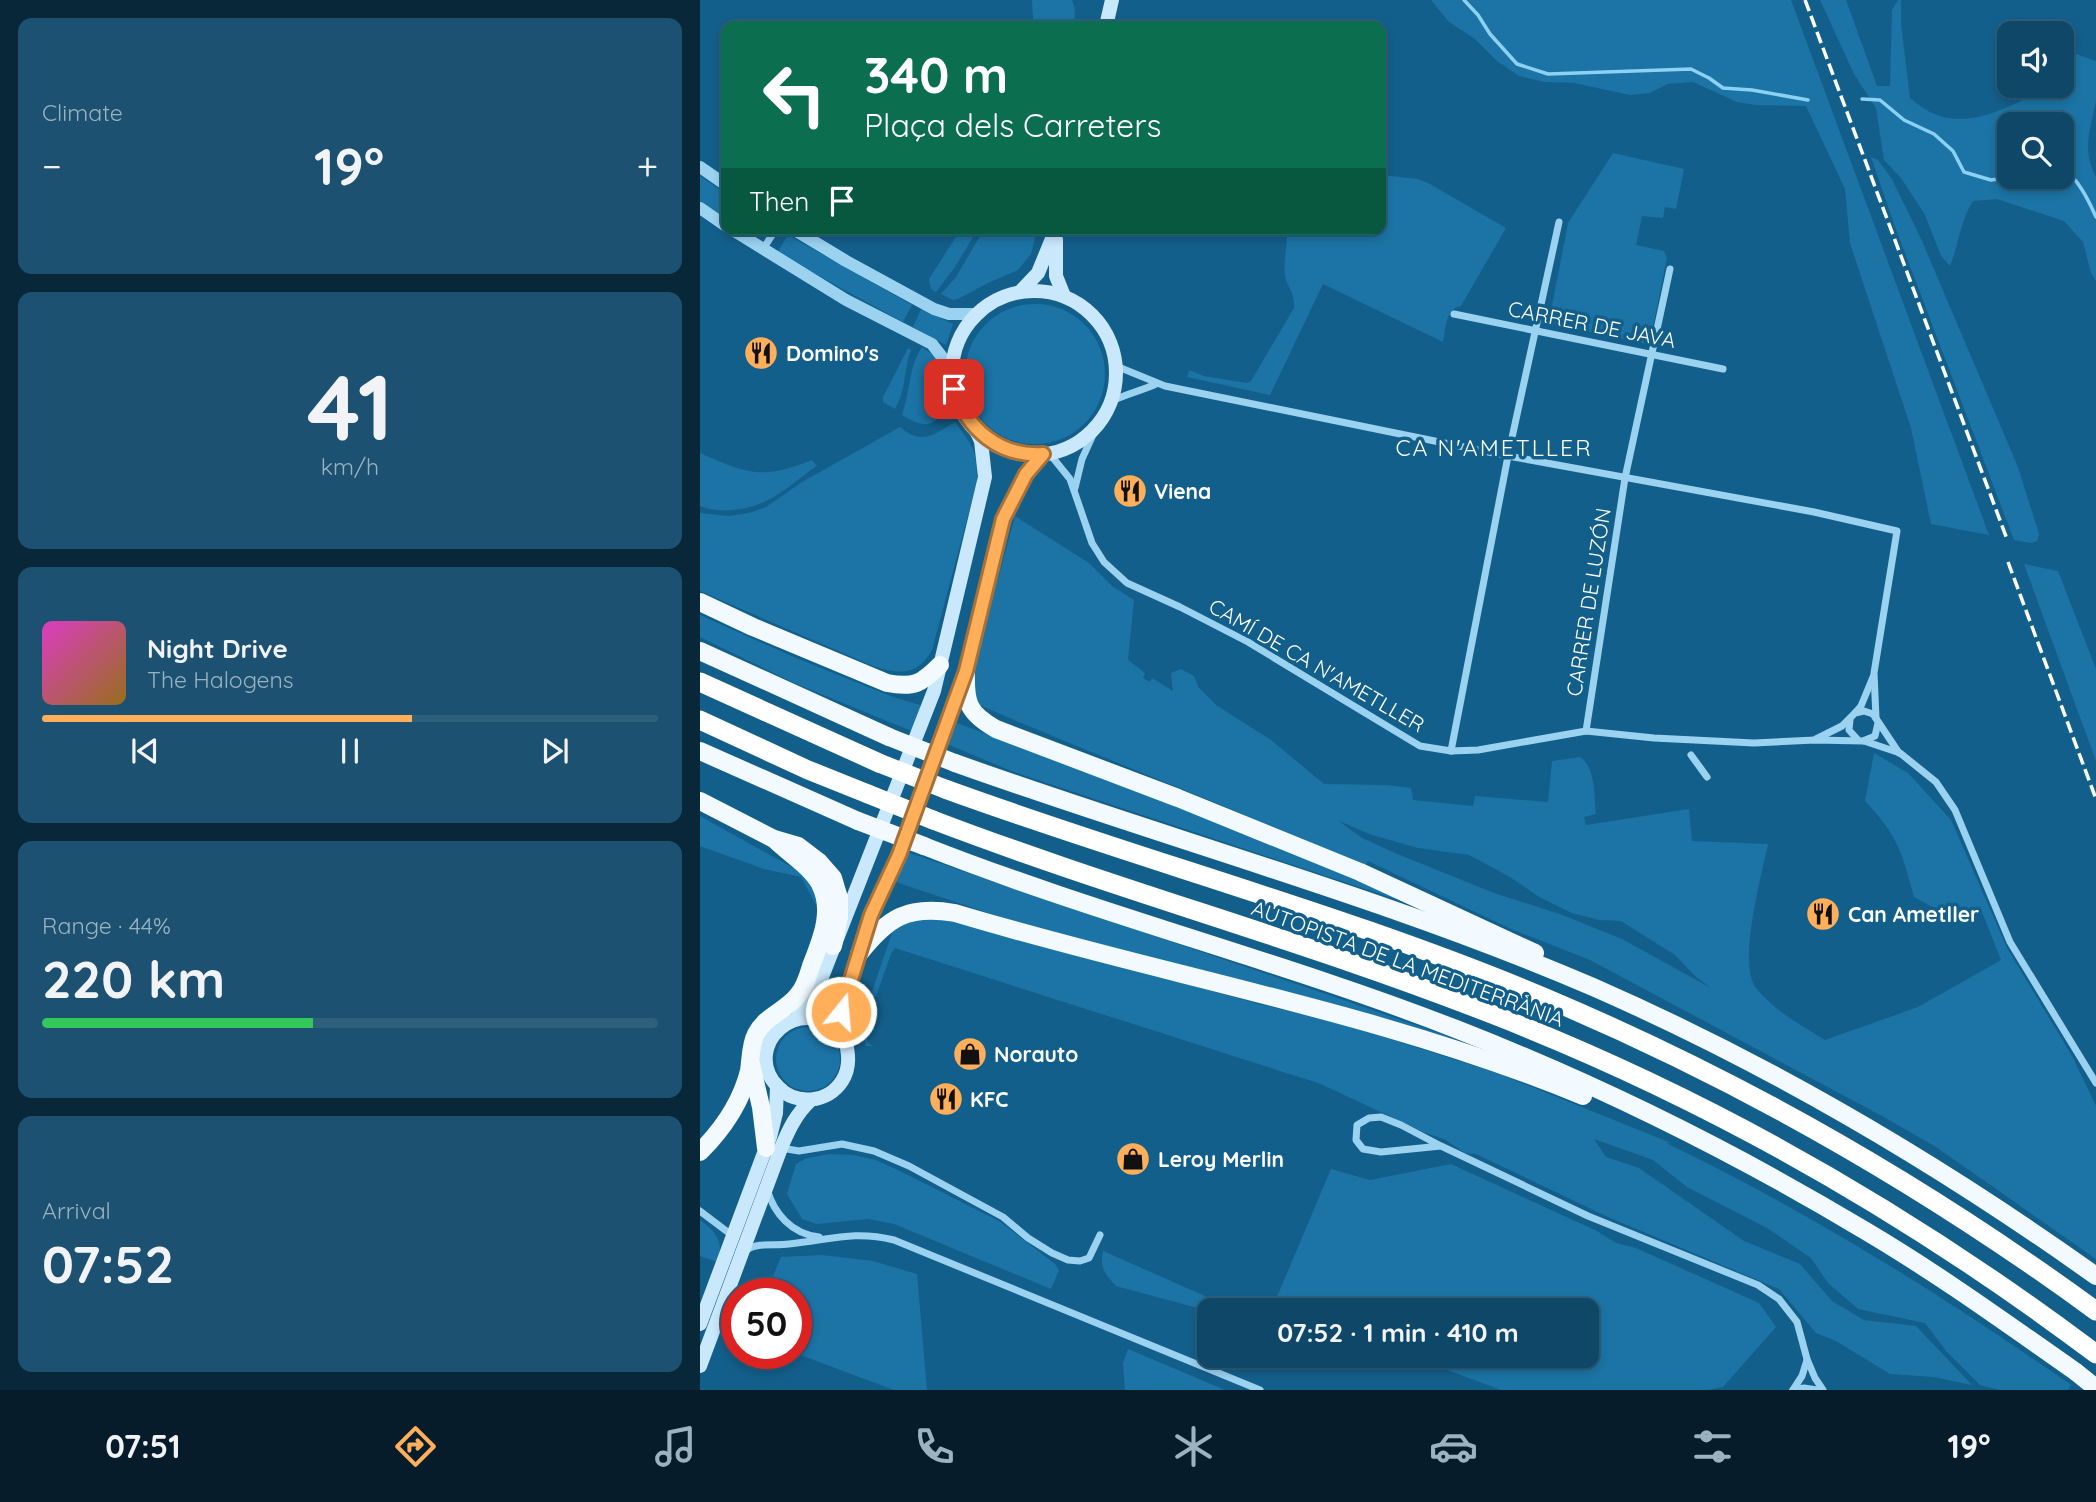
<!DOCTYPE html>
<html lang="en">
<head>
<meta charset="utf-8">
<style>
	body { margin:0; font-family:Quicksand,sans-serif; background:#1c5171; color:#f1f3f6; height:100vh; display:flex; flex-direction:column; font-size:26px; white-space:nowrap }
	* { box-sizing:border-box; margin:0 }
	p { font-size:23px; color:#9bb2c0 }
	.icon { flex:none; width:38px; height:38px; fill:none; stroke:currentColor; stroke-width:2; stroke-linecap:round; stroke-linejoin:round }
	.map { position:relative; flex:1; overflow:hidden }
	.panel { display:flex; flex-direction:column; gap:18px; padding:18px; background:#082739; width:700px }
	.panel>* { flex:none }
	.banner { position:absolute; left:21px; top:21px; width:665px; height:214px; border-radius:14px; box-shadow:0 4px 10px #0003,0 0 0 2px #2e5f7c; background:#0b6e4f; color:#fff; overflow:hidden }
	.buttons { position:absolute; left:1297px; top:21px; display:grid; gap:14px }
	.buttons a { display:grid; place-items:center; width:77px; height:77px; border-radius:14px; background:#0e4768; box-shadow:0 4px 10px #0003,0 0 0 2px #2e5f7c; font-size:35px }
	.speed { position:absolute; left:21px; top:1278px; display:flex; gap:14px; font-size:35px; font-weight:700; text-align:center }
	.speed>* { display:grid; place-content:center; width:91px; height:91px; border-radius:50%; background:#0e4768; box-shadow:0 4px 10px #0003,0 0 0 2px #2e5f7c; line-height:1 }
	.speed .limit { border:10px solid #d22; background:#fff; color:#111 }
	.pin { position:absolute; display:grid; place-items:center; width:60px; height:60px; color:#fff; margin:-30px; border-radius:14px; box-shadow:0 4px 10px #0006 }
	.me { position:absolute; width:77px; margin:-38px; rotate:17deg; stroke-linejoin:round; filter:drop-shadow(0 0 5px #0008) }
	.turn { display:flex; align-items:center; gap:24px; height:147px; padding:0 28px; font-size:32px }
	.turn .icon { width:91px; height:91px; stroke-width:2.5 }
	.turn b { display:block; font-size:49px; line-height:60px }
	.then { display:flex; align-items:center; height:66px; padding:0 28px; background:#0003; gap:14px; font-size:26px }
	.big { font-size:52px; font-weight:700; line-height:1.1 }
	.panel .widget { flex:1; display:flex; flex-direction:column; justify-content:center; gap:10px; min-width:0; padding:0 24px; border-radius:14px; background:#1c5171 }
	.panel .dial { align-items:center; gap:0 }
	.dial b { font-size:91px; line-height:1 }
	.song { display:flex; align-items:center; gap:21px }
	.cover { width:84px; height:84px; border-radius:10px; background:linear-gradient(135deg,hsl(310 70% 55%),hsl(40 70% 35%)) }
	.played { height:7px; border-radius:4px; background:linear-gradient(90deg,#ffaf5a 60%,#2e5f7c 60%) }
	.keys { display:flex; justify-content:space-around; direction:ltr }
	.heat { display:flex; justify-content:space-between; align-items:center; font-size:38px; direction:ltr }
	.charge { height:10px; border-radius:5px; background:linear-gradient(90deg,#34c759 44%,#2e5f7c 0) }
	.trip { position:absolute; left:497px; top:1298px; width:402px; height:70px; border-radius:14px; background:#0e4768; box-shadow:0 4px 10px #0003,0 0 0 2px #2e5f7c; font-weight:700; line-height:70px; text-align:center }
	.menu { display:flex; height:112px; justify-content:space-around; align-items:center; background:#061c2a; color:#9bb2c0 }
	.menu .icon { width:49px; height:49px }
	.menu .selected { color:#ffaf5a }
	.menu b { font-size:32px; color:#f1f3f6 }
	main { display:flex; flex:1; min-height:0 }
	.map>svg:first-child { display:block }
	.green { fill:#1b74a5; fill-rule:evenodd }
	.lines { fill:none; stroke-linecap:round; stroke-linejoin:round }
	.stream { stroke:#8cd0f4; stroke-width:3.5 }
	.minor { stroke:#9ad2f0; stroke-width:7 }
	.tertiary { stroke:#9ad2f0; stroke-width:12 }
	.secondary { stroke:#c9e8fb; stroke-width:14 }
	.trunk { stroke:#f2faff; stroke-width:18 }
	.motorway { stroke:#fff; stroke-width:19 }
	.rail { stroke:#fff; stroke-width:3.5; stroke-dasharray:12 5; stroke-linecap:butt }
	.trunk-bridge { stroke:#f2faff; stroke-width:18 }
	.motorway-bridge { stroke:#fff; stroke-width:19 }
	.route-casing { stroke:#a6723a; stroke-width:18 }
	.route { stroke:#ffaf5a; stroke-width:12 }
	.labels { text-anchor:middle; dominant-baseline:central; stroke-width:7; stroke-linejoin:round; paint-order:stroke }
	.street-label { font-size:21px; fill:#fff; stroke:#135f8b }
	.poi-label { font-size:21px; font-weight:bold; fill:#fff; stroke:#135f8b; text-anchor:start }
	.neighbourhood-label { font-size:23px; letter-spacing:2px; fill:#fff; stroke:#135f8b }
</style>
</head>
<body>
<main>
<section class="panel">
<div class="widget"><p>Climate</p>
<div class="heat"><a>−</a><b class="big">19°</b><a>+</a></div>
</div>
<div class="widget dial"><b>41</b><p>km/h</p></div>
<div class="widget">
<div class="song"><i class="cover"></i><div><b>Night Drive</b><p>The Halogens</p></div></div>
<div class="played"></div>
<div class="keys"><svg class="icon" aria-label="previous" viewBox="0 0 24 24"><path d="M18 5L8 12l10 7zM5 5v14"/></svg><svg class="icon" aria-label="pause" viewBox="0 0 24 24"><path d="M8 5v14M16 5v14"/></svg><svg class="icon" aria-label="next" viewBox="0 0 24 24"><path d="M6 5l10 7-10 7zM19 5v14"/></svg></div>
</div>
<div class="widget"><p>Range · 44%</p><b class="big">220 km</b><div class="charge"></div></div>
<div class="widget"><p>Arrival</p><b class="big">07:52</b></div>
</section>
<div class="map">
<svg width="1396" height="1390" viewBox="0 0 1396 1390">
	<rect width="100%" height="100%" fill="#135f8b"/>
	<!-- green -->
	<g class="green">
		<polygon points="332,0 372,0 375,9 374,26 330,26 333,18"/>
		<polygon points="731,0 1091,0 1289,535 1231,524 1211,428 1150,243 1145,189 1106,106 1056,105 1037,102 993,82 968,84 949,93 930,95 874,83 845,82 819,76 797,61 775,39 749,22"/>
		<path d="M1120,0H1146L1177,86H1190L1192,10L1198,0H1201V24L1210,98C1247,131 1280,120 1321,101L1327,86H1362V49L1396,61C1396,73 1396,87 1396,100C1391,129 1381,148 1396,177V281L1391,273L1383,242L1364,221L1297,199L1273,201C1260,221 1259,244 1250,266L1241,256L1225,215L1201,178L1184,160L1176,108L1154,74ZM1309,124H1362V177H1309Z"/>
		<polygon points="913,153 984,169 976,209 965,207 963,218 942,216 936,245 964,251 967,258 950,341 947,344 852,324 849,321 868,223"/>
		<polygon points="1171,157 1178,160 1192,179 1222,241 1318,467 1339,534 1337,541 1331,543 1314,540 1194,224"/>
		<path d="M681,175L718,179L730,184L806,228L761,306C745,309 746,328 743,342L623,284L570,395L487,377L489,370L504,376L547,383L551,381L594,308C595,292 587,288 585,275C583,261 588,244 587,229H681Z"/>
		<polygon points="0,176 26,194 26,218 0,201"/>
		<polygon points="261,229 278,229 255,267 236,292 231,289 229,279"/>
		<polygon points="284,229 337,229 331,254 318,270 288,283 258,299 253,300 241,294 256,277"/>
		<polygon points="88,235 212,305 203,322 77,253"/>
		<circle cx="335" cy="374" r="70"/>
		<polygon points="221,309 253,324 246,345 213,327"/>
		<path d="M222,347L236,357C244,386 253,447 202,415C210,392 209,366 222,347Z"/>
		<path d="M208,348L211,350C203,372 207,388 195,409L183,402V397Z"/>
		<path d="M255,422C273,447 277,449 277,482L232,650C217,677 198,674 173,666L0,591V513L28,516L49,513L66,507L102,482L200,427C222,446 235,434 255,422Z"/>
		<path d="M0,453C47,474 63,480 112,460L117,466C100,477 84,493 66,501C47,510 19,514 0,506Z"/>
		<path d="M315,516L389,563L412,586L434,600L428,660L445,673L443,678L450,682L452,678L473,691L471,673L481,669L494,676L499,688L516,705L571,740L624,784L687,785L711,788L713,800L773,806L775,796L848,802L852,761L880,757C896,767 894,797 896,814L884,817L886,825L989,809L992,841L1068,844C1062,874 1037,964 1056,988C1074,1011 1101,1025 1125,1040L1218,1007L1301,960L1282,912L1253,918L1214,897C1202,852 1198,836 1165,801L1174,753L1208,773L1251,820L1307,948L1372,1056L1396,1106V1259L1236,1147L1182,1116L890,960L811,929L668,861L665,867C537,809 406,760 277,704L272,684L273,671ZM639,821L672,835L718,848L769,855L810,877L841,898L872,913L899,920L921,921L975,955L994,975L1011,988L922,939L860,914L794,893L695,853L662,838Z"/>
		<polygon points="1324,564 1358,571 1396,669 1396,761"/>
		<polygon points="0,615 96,658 193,697 220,705 224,708 214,732 94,683 0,637"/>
		<polygon points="257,723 454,796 698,897 695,899 314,772 247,744"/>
		<polygon points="0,816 104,874 120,896 116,905 101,877 64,869 0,846"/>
		<path d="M207,852C392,916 577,976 761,1041L318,923L196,882Z"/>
		<path d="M207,918H246L559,1004L637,1022L797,1073L971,1143H966C1108,1211 1242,1295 1371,1385L1368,1390H1300L1280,1385L1246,1351L1225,1323L1158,1309L1128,1283L1111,1258L1067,1228L987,1187L953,1160L894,1139L906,1157L939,1168L1044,1241L1100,1264L1132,1301L1164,1320L1216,1326L1272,1385L1234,1377L1190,1374L1136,1341L1116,1333L1079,1289L908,1217L776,1154L765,1153L744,1139L723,1132L621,1084L195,948L191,954L164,1030L168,1043L173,1046H166L161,1024L195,924Z"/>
		<circle cx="108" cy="1059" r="32"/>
		<polygon points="129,1154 153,1155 176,1160 202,1172 299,1221 355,1264 359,1270 351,1289 194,1224 168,1219 117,1224 102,1219 87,1194 96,1164 107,1158"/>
		<polygon points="751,1164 897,1231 916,1243 936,1248 1059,1303 1076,1327 1023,1387 1008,1390 801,1390 710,1356 887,1356 887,1311 571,1311 631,1169 670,1180"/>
		<path d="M0,1220C15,1231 25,1242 17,1262L0,1256Z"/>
		<path d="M403,1251L539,1311H509L416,1286C406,1276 399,1267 403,1251Z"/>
		<polygon points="122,1255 173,1261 217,1274 227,1390 194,1390 95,1353 96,1293 66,1293 81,1257"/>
		<polygon points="428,1349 525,1390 425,1390 423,1363"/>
	</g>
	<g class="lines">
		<!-- stream -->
		<g class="stream">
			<polyline points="764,0 778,15 790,34 817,64 848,74 991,69 1009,78 1023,88 1052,90 1108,100"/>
			<polyline points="1162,99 1180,100 1204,120 1234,134 1253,151 1264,172 1291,180 1312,177"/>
			<path d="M1362,167C1378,179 1388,199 1396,217"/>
		</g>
		<!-- minor -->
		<g class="minor">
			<polyline points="63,249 76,229"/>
			<polyline points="754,314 1023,369"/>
			<polyline points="416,366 465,386 808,456 1114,512 1197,531 1174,673 1176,718"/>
			<path d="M410,402C425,394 441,391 456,384"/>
			<polyline points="349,453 370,479 392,543 404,562 427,583 480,607 548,642 720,746 751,751 778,750 886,731 954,738 1054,743 1115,740 1163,741 1175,736 1178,723"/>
			<polyline points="375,488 382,459 397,426"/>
			<polyline points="1155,713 1161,706 1173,677"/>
			<polyline points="1150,720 1149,730 1158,740"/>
			<polyline points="886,731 925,478 970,269"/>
			<polyline points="1116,739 1142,726 1155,713 1164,711 1173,714 1199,753"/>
			<polyline points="1164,741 1200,753 1236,782 1255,810 1310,942 1396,1083"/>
			<polyline points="751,751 808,456 859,222"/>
			<polyline points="991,755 1007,777"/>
			<polyline points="741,1146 681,1152 663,1149 656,1140 657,1125 669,1118 681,1117 701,1125 741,1146 888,1216 1058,1285 1079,1299 1097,1322 1107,1359 1115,1378 1123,1390"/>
			<polyline points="81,1148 99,1151 142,1144 174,1151 209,1166 303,1217 328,1238 352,1253 368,1260 380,1261 389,1258 400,1235"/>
			<path d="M67,1189C74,1214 92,1234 119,1237"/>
			<polyline points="0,1211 33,1236"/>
			<path d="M46,1250C59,1242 75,1246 89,1244C130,1240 153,1230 194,1240L560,1390"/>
			<polyline points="1093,1390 1102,1376 1107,1360"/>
			<polyline points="1093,1390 1104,1388 1117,1390"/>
		</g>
		<!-- tertiary -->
		<g class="tertiary">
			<polyline points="0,167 26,185"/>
			<polyline points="0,208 26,226"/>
			<polyline points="31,229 146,300 232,344 252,370"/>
			<polyline points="93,229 146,261 234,309 249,314 278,314"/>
		</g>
		<!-- secondary -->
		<g class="secondary">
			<polyline points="406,26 412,0"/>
			<polyline points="356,239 356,276 364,296"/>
			<circle cx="334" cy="373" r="82"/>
			<polyline points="320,292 338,273 356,229"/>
			<polyline points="97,1018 115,995 234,691 285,477 281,441 276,430"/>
			<path d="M143,1036C101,988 39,1047 78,1087C96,1106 128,1103 142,1081C158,1056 137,1031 143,1004C145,992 150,981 154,969C160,951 164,931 172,913C184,886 198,859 208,831C227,778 250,725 266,671C287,600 290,510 343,454"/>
			<polyline points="0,1324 70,1137 76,1113 77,1086"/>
			<path d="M0,1366L81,1148C89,1129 96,1114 111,1100"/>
		</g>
		<!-- trunk -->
		<g class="trunk">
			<path d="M0,602L53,627L187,683C214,688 221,684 240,665"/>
			<polyline points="0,651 189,737"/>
			<path d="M266,672C265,703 268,713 296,729L478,798L660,872L835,953"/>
			<polyline points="0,751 158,821"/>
			<path d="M255,763C467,839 686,898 893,987C1071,1065 1239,1164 1396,1276"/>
			<polyline points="0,801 74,839 98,846 119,862 133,878 139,898 139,917 133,946"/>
			<path d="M224,846C399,915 582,961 756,1029C897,1084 1034,1152 1164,1230C1237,1273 1306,1323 1376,1372"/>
			<path d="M159,954C188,917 208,905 255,913C464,976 680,1012 883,1096"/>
			<polyline points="51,1064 61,1107 66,1148"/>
			<path d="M0,1152C23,1129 41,1103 49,1071C51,1058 50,1046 56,1034C66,1015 86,1011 98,995C105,987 108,976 111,966C121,940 134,911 120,884C110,866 89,854 74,839"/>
		</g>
		<!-- motorway -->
		<g class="motorway">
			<polyline points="0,682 179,763"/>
			<polyline points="0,720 108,770 168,794"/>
			<path d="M245,789C445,862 652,916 848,999C1042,1081 1225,1186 1396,1311"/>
			<path d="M233,820C416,890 606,941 789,1013C1006,1097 1210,1214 1396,1354"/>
		</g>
		<!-- rail -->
		<g class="rail">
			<polyline points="1105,0 1307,539"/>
			<polyline points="1308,562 1396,799"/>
			<polyline points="1390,1390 1396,1380"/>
		</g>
		<!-- trunk-bridge -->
		<g class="trunk-bridge">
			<polyline points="189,737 255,763"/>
			<polyline points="158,821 224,846"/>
			<polyline points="1376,1372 1396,1388"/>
		</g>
		<!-- motorway-bridge -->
		<g class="motorway-bridge">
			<polyline points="179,763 245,789"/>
			<polyline points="168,794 233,820"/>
		</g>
	</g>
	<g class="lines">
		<!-- route casing -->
		<g class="route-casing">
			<path id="route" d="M141,1012L171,915L199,855L266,671L303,519L326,474L343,454C299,457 267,429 254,389"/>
		</g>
		<!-- route -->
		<use href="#route" class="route"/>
	</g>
	<!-- icons -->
	<defs>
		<g id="restaurant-disc" transform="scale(1.75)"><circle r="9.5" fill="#ffaf5a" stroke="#135f8b"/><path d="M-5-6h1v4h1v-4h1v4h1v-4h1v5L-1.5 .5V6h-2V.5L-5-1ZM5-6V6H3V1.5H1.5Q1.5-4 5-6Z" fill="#111"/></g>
		<g id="shop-disc" transform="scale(1.75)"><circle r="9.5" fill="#ffaf5a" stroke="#135f8b"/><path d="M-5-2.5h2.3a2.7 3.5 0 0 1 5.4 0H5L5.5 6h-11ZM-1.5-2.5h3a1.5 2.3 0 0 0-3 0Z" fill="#111"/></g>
	</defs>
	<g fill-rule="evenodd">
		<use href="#restaurant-disc" x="61" y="353"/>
		<use href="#restaurant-disc" x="430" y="491"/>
		<use href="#restaurant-disc" x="1123" y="914"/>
		<use href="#shop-disc" x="270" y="1054"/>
		<use href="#restaurant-disc" x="246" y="1099"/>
		<use href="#shop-disc" x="433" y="1159"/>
	</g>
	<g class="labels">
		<!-- street labels -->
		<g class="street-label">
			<text transform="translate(892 324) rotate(11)">CARRER DE JAVA</text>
			<text transform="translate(888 602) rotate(-81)">CARRER DE LUZÓN</text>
			<text transform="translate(617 665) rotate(30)">CAMÍ DE CA N'AMETLLER</text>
			<text transform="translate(708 963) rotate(20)">AUTOPISTA DE LA MEDITERRÀNIA</text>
		</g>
		<!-- poi labels -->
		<g class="poi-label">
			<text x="86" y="353">Domino's</text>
			<text x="454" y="491">Viena</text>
			<text x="1148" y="914">Can Ametller</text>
			<text x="294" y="1054">Norauto</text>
			<text x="270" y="1099">KFC</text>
			<text x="458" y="1159">Leroy Merlin</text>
		</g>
		<!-- neighbourhood labels -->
		<g class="neighbourhood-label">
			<text x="794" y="447">CA N'AMETLLER</text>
		</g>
	</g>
</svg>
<div class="buttons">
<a><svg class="icon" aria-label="sound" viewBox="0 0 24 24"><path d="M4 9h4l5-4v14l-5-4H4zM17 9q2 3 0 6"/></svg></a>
<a><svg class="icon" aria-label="search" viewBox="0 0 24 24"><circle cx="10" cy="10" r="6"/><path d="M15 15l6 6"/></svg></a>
</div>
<div class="speed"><div class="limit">50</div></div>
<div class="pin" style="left:254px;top:389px;background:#d93025"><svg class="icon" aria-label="arrive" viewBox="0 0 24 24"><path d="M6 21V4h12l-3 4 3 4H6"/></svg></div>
<svg class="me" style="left:141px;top:1012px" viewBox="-20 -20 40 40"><circle r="17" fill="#ffaf5a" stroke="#fff" stroke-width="3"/><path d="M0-11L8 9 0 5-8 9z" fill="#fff"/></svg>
<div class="trip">07:52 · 1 min · 410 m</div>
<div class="banner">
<div class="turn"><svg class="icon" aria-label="left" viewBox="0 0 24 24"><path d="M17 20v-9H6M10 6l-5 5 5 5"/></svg><div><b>340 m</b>Plaça dels Carreters</div></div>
<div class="then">Then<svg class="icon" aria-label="arrive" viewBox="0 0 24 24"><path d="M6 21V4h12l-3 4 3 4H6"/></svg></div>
</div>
</div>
</main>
<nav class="menu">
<b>07:51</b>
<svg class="icon selected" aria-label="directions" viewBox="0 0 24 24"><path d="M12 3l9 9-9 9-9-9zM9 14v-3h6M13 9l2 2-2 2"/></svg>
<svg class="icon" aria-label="music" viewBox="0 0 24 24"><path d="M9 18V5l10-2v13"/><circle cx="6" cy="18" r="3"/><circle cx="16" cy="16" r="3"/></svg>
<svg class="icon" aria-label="phone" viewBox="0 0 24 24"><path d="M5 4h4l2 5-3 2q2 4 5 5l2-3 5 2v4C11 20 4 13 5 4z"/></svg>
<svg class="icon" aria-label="climate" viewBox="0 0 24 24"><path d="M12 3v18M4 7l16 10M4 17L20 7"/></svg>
<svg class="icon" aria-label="car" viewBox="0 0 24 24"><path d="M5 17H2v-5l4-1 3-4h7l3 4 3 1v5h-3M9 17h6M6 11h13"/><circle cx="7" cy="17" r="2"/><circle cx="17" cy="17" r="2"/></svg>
<svg class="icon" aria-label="filters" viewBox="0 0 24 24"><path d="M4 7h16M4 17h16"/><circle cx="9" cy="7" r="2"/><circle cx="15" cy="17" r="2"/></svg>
<b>19°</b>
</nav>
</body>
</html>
